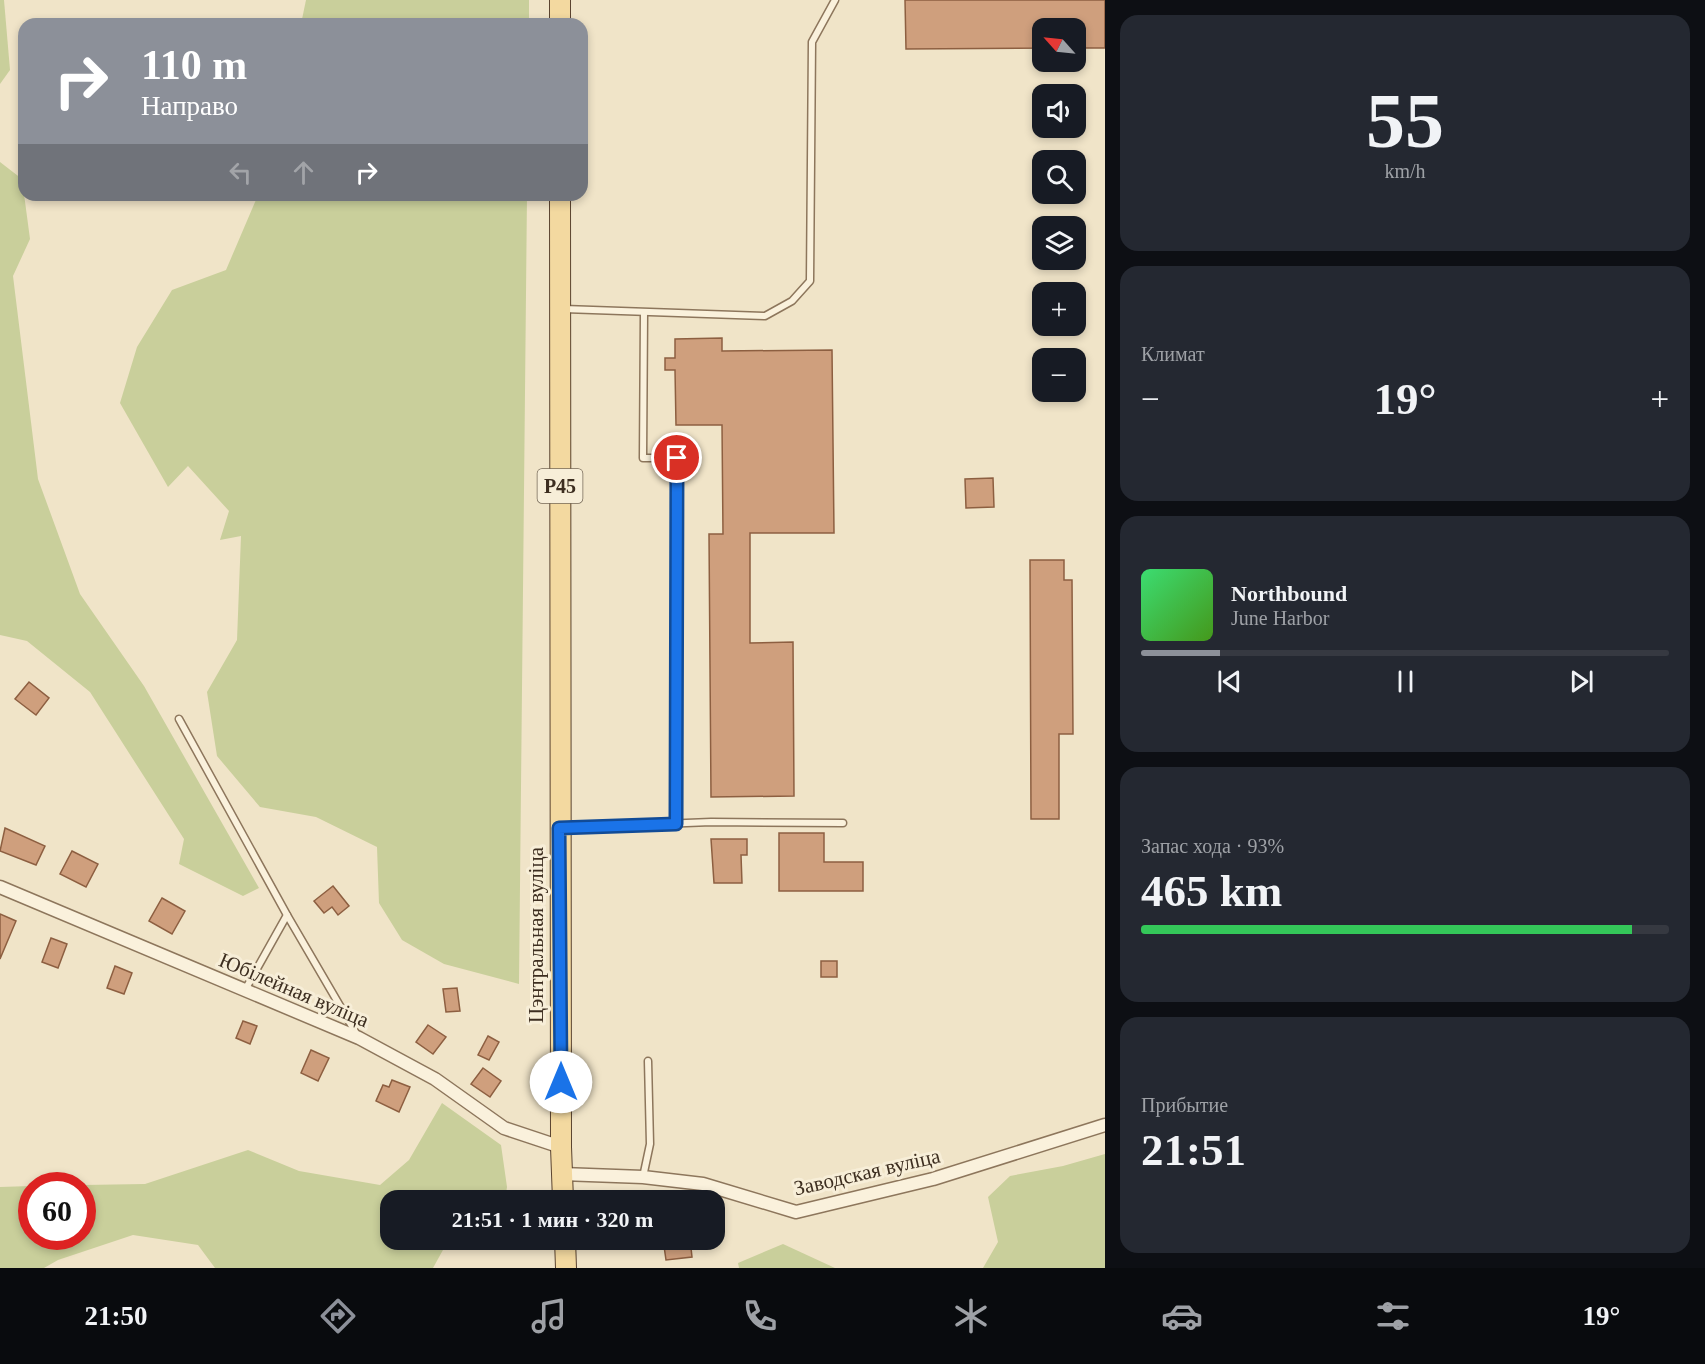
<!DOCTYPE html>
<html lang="ru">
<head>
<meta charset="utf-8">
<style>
	body { margin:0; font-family:"Times New Roman",serif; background:#242831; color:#f1f3f6; height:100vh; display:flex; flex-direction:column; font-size:22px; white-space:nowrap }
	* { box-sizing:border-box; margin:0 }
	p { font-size:20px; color:#9ea1a6 }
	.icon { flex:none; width:33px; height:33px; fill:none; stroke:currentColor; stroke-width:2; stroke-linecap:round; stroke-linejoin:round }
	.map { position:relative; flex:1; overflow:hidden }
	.panel { display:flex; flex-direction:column; gap:15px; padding:15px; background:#0d0f14; width:600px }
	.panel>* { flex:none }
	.top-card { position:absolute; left:18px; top:18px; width:570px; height:183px; border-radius:18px; box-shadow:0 3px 9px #0003; background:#8c9099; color:#fff; overflow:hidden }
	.needle { width:39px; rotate:297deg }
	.controls { position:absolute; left:1032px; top:18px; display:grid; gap:12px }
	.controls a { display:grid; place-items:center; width:54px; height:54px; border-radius:12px; background:#171b24; box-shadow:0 3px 9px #0003; font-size:30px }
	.speed { position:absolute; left:18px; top:1172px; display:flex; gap:12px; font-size:30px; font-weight:700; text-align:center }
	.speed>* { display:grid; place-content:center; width:78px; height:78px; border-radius:50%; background:#171b24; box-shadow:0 3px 9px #0003; line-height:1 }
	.speed .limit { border:9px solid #d22; background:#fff; color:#111 }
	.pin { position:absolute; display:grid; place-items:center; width:51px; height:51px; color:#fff; margin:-26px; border:3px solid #fff; border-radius:50%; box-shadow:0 2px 6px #0007 }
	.me { position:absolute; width:66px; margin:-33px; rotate:0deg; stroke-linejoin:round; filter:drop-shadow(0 0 4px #0008) }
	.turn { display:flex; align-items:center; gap:21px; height:126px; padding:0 24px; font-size:27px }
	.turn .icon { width:78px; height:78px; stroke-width:2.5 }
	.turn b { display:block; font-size:42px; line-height:51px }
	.lanes { display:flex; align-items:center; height:57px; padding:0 24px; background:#0003; justify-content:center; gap:30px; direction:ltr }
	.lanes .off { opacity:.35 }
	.big { font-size:45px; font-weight:700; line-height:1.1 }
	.panel .tile { flex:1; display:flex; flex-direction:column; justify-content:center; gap:9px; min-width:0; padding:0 21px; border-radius:18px; background:#242831 }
	.panel .dial { align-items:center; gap:0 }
	.dial b { font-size:78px; line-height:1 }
	.song { display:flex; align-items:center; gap:18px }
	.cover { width:72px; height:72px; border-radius:9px; background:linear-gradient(135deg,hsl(140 70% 55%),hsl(100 70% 35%)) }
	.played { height:6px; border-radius:3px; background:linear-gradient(90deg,#8c9099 15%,#363941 15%) }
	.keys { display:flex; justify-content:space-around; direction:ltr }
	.heat { display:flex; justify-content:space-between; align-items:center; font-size:33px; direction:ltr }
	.charge { height:9px; border-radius:4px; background:linear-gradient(90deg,#34c759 93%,#363941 0) }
	.trip { position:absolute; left:380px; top:1190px; width:345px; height:60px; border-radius:18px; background:#171b24; box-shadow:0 3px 9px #0003; font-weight:700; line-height:60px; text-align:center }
	.menu { display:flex; height:96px; justify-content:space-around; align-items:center; background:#090b0e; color:#9ea1a6 }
	.menu .icon { width:42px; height:42px }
	.menu .on { color:#8c9099 }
	.menu b { font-size:27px; color:#f1f3f6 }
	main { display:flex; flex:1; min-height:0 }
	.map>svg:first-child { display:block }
	.green { fill:#c9cf9b }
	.building { fill:#cf9f7d; stroke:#8d5f41; stroke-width:1.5 }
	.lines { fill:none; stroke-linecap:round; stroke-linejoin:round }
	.service-casing { stroke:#8d765c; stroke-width:9 }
	.minor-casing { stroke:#8d765c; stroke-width:15 }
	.primary-casing { stroke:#5b4430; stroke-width:22 }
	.service { stroke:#faf1dc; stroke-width:6 }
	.minor { stroke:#faf1dc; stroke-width:12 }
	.primary { stroke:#f3d9a0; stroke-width:20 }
	.route-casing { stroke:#114b97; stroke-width:15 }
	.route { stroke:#1a73e8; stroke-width:10 }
	.labels { text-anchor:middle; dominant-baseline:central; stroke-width:6; stroke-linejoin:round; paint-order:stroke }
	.shield { fill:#f7eed8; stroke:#756857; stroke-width:1.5 }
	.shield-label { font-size:20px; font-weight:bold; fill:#3d2e20 }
	.street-label { font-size:21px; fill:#3d2e20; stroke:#f7eed8 }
</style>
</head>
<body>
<main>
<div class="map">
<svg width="1105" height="1268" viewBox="0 0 1105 1268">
	<rect width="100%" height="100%" fill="#f0e4c8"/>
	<!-- green -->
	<g class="green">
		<polygon points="0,0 4,0 10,70 0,84"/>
		<polygon points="306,0 529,0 529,24 301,24"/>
		<polygon points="0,162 22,179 30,239 13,276 38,479 80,594 144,686 259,888 243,896 179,864 184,839 90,692 27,641 0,635"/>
		<polygon points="258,195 527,195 519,984 444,964 402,940 379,903 377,847 316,817 260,807 217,756 207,692 237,640 241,536 220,540 229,511 188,466 168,487 120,403 137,347 172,290 226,270"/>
		<polygon points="442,1103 501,1145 507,1187 505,1200 390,1200 390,1239 452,1239 449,1239 433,1268 215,1268 198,1245 133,1235 58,1260 44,1268 0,1268 0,1187 31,1186 32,1236 82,1236 83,1185 145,1184 248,1150 299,1171 380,1185 409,1160"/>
		<polygon points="1105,1154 1105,1268 983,1268 998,1242 988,1197 1010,1176 1063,1166"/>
		<polygon points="783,1244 835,1268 739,1268 738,1263"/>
	</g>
	<!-- building -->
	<g class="building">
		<polygon points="905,0 1105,0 1105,48 1076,48 1076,28 1042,28 1042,48 906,49"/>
		<polygon points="722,338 722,351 832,350 834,533 750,533 750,643 793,642 794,796 711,797 709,534 723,534 722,425 676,425 675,370 665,370 665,358 675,358 675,339"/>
		<polygon points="993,478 994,507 966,508 965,479"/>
		<polygon points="1030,560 1064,560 1064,580 1072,580 1073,734 1059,734 1059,819 1031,819"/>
		<polygon points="29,682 49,698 36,715 15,699"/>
		<polygon points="5,828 45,846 36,865 0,851"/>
		<polygon points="779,833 824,833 824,862 863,862 863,891 779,891"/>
		<polygon points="711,839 747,839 747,855 741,855 742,883 714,883"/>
		<polygon points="72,851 98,864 86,887 60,874"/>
		<polygon points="333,886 349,906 338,915 332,907 324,913 314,901"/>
		<polygon points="162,898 185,911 172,934 149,921"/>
		<polygon points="0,914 16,921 0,959"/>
		<polygon points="51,938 67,944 58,968 42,962"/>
		<rect x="821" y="961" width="16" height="16"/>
		<polygon points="115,966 132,973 124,994 107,988"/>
		<polygon points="457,988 460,1011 446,1012 443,989"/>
		<polygon points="243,1021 257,1026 250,1044 236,1038"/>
		<polygon points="428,1025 446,1037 433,1054 416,1042"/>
		<polygon points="488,1036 499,1042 489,1060 478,1055"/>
		<polygon points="311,1050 329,1058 318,1081 301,1073"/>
		<polygon points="483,1068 501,1081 490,1097 471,1084"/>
		<polygon points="392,1080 410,1087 399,1112 376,1101 383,1085 389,1087"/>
		<polygon points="663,1239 690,1239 692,1257 666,1260"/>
	</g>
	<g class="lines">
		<!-- service casing -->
		<g class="service-casing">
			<g id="service">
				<polyline points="564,309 765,316 792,301 810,281 812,42 835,0"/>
				<polyline points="644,313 643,458 677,458 676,824"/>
				<polyline points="179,719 287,915 357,1035"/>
				<polyline points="563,828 711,822 843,823"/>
				<polyline points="245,990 287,915"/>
				<polyline points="643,1177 650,1144 648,1061"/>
			</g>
		</g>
		<!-- minor casing -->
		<g class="minor-casing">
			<g id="minor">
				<polyline points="0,887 359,1038 435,1079 504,1128 561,1147"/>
				<polyline points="562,1174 643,1177 703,1184 796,1212 933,1179 1105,1125"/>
			</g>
		</g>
		<!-- primary casing -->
		<g class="primary-casing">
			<g id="primary">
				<polyline points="560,0 560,24"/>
				<polyline points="560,195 561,1147 563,1200"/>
				<polyline points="565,1239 566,1268"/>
			</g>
		</g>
		<!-- service -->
		<use href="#service" class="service"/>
		<!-- minor -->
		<use href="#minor" class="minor"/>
		<!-- primary -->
		<use href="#primary" class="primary"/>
	</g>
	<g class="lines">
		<!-- route casing -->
		<g class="route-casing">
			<polyline id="route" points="561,1082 559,828 676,824 677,458"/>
		</g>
		<!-- route -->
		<use href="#route" class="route"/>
	</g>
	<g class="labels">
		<!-- shield labels -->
		<rect class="shield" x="537.5" y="469" width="45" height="34" rx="4.5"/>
		<g class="shield-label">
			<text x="560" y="486">Р45</text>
		</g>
		<!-- street labels -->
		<g class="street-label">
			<text transform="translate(536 935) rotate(-90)">Цэнтральная вуліца</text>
			<text transform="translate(294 990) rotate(23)">Юбілейная вуліца</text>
			<text transform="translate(867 1172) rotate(-13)">Заводская вуліца</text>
		</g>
	</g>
</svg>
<div class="controls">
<a><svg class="needle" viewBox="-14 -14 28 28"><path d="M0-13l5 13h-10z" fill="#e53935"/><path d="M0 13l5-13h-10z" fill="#9ea1a6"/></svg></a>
<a><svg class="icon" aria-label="sound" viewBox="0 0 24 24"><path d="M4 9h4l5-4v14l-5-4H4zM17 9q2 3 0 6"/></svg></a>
<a><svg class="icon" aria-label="search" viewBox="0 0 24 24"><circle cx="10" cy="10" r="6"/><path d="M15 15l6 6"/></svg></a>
<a><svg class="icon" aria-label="layers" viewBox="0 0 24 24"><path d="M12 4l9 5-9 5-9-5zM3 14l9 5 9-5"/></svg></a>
<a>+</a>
<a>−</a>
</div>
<div class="speed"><div class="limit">60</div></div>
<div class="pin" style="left:677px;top:458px;background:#d93025"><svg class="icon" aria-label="arrive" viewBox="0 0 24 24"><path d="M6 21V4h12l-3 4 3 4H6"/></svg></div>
<svg class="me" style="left:561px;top:1082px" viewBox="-20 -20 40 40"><circle r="19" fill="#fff"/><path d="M0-13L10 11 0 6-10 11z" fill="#1a73e8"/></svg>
<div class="trip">21:51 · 1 мин · 320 m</div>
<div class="top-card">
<div class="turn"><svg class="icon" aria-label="right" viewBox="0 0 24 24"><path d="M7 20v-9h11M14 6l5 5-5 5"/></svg><div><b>110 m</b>Направо</div></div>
<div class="lanes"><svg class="icon off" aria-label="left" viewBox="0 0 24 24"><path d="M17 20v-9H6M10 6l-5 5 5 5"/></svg><svg class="icon off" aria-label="ahead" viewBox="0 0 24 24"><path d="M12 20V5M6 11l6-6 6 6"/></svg><svg class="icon" aria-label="right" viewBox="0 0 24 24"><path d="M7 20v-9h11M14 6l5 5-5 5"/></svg></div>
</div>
</div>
<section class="panel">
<div class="tile dial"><b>55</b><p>km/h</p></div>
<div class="tile"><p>Климат</p>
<div class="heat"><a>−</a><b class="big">19°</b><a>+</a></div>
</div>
<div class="tile">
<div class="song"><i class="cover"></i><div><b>Northbound</b><p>June Harbor</p></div></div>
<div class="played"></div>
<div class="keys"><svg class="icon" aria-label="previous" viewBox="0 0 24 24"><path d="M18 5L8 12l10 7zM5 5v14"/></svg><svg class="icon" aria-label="pause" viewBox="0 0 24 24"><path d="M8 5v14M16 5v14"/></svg><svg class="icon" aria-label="next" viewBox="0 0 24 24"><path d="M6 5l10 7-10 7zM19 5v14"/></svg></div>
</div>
<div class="tile"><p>Запас хода · 93%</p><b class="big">465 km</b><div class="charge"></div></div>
<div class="tile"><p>Прибытие</p><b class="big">21:51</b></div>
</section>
</main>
<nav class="menu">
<b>21:50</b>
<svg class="icon on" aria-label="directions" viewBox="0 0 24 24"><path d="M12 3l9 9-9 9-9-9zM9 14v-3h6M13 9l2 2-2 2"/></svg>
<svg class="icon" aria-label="music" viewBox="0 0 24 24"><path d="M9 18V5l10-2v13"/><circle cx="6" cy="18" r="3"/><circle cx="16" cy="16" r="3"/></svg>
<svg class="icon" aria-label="phone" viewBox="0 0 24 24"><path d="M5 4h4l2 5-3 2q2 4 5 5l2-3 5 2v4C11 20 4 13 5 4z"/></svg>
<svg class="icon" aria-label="climate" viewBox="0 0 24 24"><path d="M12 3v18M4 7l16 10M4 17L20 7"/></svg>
<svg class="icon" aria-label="car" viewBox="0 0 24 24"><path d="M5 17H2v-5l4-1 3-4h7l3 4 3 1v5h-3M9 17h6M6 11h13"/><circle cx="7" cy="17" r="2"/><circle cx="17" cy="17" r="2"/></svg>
<svg class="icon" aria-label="filters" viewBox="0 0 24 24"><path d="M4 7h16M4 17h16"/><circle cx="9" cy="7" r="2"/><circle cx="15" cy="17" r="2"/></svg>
<b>19°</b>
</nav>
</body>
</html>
